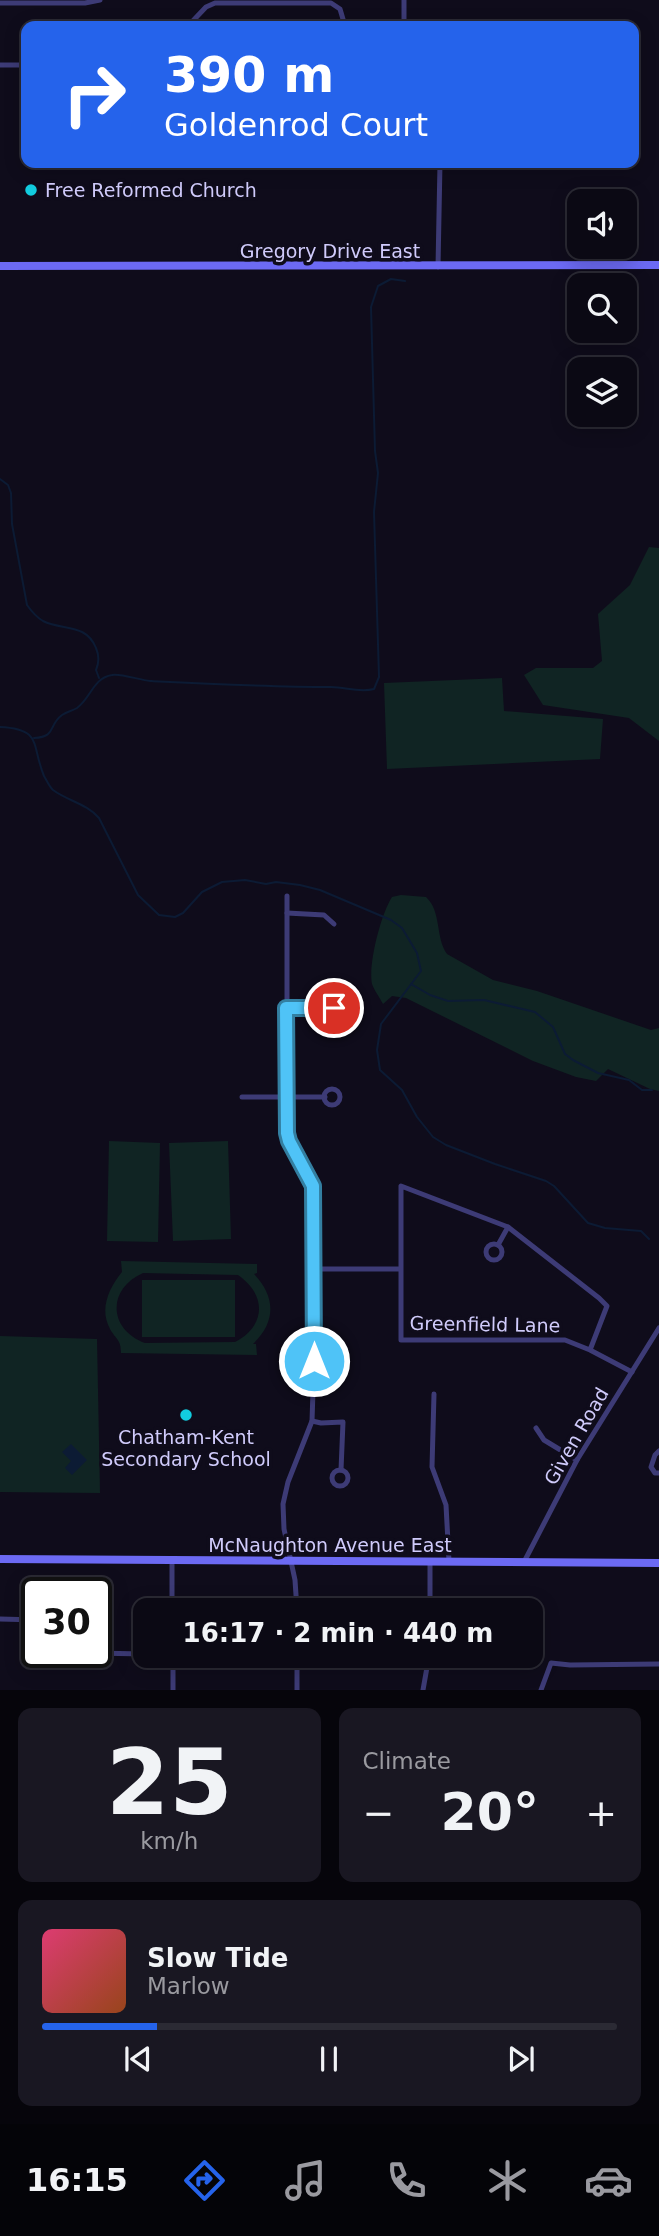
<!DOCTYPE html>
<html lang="en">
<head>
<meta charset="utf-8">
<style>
	body { margin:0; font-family:"DejaVu Sans",sans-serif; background:#191722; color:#f1f3f6; height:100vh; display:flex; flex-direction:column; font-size:26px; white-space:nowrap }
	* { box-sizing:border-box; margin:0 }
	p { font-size:23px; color:#9a9aa0 }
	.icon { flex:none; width:38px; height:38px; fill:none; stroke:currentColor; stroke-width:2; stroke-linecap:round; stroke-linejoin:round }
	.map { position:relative; height:1690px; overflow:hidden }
	.drawer { display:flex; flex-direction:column; gap:18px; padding:18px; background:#06050b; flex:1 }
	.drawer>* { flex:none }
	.banner { position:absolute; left:21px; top:21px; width:618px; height:147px; border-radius:14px; box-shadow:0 4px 18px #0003,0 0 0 2px #2b2a34; background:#2563eb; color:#fff; overflow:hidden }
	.fabs { position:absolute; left:567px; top:189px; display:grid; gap:14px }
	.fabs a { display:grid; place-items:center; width:70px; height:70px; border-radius:14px; background:#0b0914; box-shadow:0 4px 18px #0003,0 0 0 2px #2b2a34; font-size:35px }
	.speed { position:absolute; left:21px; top:1577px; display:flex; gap:14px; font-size:35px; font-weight:700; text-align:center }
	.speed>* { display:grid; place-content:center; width:91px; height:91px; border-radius:50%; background:#0b0914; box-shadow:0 4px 18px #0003,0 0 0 2px #2b2a34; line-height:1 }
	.speed .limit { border:4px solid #111; border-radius:10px; background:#fff; color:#111 }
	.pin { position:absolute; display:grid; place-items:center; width:60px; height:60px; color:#fff; margin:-30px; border:4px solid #fff; border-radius:50%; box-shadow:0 2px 7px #0007 }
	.me { position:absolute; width:77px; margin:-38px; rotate:0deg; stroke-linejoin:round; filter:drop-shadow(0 0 5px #0008) }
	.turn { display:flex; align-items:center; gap:24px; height:147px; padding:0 28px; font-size:32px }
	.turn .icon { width:91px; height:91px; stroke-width:2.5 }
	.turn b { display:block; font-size:49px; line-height:60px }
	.big { font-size:52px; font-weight:600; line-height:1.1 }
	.drawer .tile { flex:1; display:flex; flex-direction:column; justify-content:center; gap:10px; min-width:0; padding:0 24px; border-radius:14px; background:#191722 }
	.drawer .dial { align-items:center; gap:0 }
	.dial b { font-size:91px; line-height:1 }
	.song { display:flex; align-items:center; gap:21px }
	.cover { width:84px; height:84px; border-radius:10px; background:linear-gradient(135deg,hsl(340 70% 55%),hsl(20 70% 35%)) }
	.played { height:7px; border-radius:4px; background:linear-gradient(90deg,#2563eb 20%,#2b2a34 20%) }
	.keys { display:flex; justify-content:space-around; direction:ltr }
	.heat { display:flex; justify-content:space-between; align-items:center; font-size:38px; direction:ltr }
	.drawer .tiles { flex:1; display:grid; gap:18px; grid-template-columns:1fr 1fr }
	.tile:last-child { grid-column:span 2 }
	.trip { position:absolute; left:133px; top:1598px; width:410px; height:70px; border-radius:14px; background:#0b0914; box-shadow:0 4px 18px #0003,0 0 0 2px #2b2a34; font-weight:600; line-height:70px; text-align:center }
	.menu { display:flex; height:112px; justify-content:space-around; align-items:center; background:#040408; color:#9a9aa0 }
	.menu .icon { width:49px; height:49px }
	.menu .on { color:#2563eb }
	.menu b { font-size:32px; color:#f1f3f6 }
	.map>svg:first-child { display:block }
	.green { fill:#102423; fill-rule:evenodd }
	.water { fill:#0c1b34 }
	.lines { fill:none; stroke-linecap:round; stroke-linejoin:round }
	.stream { stroke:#0c1b34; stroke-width:2 }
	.street { stroke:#3d3b76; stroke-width:5 }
	.secondary { stroke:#6c6af3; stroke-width:8 }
	.route-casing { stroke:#337fa1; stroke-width:18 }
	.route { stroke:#4fc3f7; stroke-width:12 }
	.poi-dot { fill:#12ccdf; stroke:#0f0c1b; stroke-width:2.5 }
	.labels { text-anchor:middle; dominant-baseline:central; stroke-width:7; stroke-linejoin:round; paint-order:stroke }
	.poi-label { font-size:19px; fill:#d0cbfb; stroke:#0f0c1b; text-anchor:start }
	.street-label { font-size:19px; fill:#d0cbfb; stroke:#0f0c1b }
</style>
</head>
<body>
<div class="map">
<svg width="659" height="1690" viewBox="0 0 659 1690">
	<rect width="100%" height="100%" fill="#0f0c1b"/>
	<!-- green -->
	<g class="green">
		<polygon points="649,547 659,548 659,741 629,718 543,705 524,675 536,668 593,668 602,661 598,614 630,585"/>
		<polygon points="502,678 504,711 603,719 600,759 387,769 384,683"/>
		<path d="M401,895L426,897C442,912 435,937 447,954L493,980L537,991L651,1030L659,1028V1091L650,1089L608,1069L596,1081L576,1077L533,1061L406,998L392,996L383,1004C380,998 374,990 372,984C368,964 381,914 392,897Z"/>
		<polygon points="109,1141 160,1143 158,1242 107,1241"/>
		<polygon points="228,1141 231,1239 173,1241 169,1143"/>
		<path d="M121,1261L257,1264V1273L254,1274C275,1296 277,1321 253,1344H256L257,1355L121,1353C121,1339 116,1340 110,1329C99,1309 109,1288 122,1272ZM143,1273L238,1275C267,1295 266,1326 235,1342L145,1343C108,1329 107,1289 143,1273Z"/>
		<rect x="142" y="1280" width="93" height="57"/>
		<polygon points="0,1336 97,1339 100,1493 0,1492"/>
	</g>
	<!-- water -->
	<polygon class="water" points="71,1444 87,1460 72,1475 65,1468 71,1461 62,1452"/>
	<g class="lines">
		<!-- stream -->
		<g class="stream">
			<path d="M0,479L8,485L11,493L12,524L27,605C32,612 36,617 43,621C63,631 86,623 96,648C99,655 99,663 96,670L99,678"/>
			<path d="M0,727C43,729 31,745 44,776C47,781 49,786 53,790C68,801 87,804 99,818L138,895L159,915L175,917L183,913L202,892L222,882L245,880L266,884L276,882L300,885L320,890L391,920L402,928L417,953L421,971L381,1024L377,1050L380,1070L402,1090L417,1117L433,1137L446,1145L495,1164L546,1181L554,1186L588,1223L605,1228L641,1231L649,1239"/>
			<path d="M34,738C57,737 48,725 62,715C66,712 72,711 77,708C91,698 93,678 112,675C119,673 140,680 150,681C211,684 271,687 331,687C346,687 359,693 374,689L379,677L374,512L378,473L375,451L371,307L378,286L391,279L405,281"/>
			<polyline points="411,984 430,995 448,1001 484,1000 535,1012 553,1027 565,1054 573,1060 598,1073 629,1080 642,1090 652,1090"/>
		</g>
		<!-- street -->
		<g class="street">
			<polyline points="0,3 85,3 100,0"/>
			<polyline points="188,26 206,7 215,3 331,3 340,9 345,26"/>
			<polyline points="404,26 404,0"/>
			<polyline points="0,65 26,65"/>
			<polyline points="438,267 440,163"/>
			<polyline points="287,896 287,1133 289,1141 313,1186 314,1361 312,1421 288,1482 283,1504 284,1529 295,1580 297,1610"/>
			<polyline points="287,913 324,915 334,924"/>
			<polyline points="286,1008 334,1008"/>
			<circle cx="332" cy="1097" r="8"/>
			<polyline points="242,1097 325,1097"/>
			<circle cx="494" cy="1252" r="8"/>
			<polyline points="498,1245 508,1227"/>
			<polyline points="313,1269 400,1269"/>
			<polyline points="590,1350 607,1306 599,1298 508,1227 401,1186 401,1340 565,1340 590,1350 632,1372"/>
			<polyline points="434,1394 432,1467 446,1505 449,1561"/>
			<polyline points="312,1421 321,1423 343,1422 341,1470"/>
			<polyline points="536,1428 544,1440 577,1460"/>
			<polyline points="659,1451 655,1455 651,1467 655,1473 659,1473"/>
			<circle cx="340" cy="1478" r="8"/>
			<polyline points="172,1560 172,1610"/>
			<polyline points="430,1562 430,1610"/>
			<polyline points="524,1562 577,1460 659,1328"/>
			<polyline points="0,1619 37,1620"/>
			<polyline points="93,1653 145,1654"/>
			<polyline points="173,1656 173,1690"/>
			<polyline points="297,1656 297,1690"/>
			<polyline points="423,1690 429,1656"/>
			<polyline points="541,1690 551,1663 570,1665 659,1664"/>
		</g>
		<!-- secondary -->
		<g class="secondary">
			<polyline points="0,266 659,265"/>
			<polyline points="0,1559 659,1563"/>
		</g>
	</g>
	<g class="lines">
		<!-- route casing -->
		<g class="route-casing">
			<polyline id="route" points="314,1361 313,1186 289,1141 287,1133 286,1008 334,1008"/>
		</g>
		<!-- route -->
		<use href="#route" class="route"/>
	</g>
	<!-- markers -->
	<g class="poi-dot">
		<circle cx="31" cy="190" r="7"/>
		<circle cx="186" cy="1415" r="7"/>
	</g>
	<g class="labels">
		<!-- poi labels -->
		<g class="poi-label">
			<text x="45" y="190">Free Reformed Church</text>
			<text x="186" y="1437" text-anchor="middle">Chatham-Kent<tspan x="186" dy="22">Secondary School</tspan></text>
		</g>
		<!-- street labels -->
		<g class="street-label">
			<text x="330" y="251">Gregory Drive East</text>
			<text transform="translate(485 1324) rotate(1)">Greenfield Lane</text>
			<text transform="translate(576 1436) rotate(-60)">Given Road</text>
			<text x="330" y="1545">McNaughton Avenue East</text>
		</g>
	</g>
</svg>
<div class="fabs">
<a><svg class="icon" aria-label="sound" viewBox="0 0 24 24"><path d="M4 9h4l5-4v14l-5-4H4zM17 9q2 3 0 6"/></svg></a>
<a><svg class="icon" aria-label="search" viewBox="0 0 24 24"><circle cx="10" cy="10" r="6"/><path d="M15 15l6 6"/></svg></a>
<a><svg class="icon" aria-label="layers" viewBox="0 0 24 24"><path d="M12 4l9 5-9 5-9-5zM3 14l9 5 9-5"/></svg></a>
</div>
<div class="speed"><div class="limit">30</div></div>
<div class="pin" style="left:334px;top:1008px;background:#d93025"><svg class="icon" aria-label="arrive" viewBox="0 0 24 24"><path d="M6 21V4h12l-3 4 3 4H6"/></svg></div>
<svg class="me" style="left:314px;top:1361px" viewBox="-20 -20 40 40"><circle r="17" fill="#4fc3f7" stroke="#fff" stroke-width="3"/><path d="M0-11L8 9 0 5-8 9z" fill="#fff"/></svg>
<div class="trip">16:17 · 2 min · 440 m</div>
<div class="banner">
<div class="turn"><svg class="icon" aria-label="right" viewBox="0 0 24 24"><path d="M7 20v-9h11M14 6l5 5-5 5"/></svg><div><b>390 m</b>Goldenrod Court</div></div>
</div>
</div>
<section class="drawer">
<div class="tiles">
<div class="tile dial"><b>25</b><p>km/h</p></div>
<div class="tile"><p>Climate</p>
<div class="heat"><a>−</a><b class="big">20°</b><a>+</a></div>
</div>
<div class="tile">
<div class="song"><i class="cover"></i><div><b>Slow Tide</b><p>Marlow</p></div></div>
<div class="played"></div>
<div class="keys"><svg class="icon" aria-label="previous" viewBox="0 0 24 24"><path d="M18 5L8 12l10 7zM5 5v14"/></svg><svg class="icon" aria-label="pause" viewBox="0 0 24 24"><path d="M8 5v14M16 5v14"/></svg><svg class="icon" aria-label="next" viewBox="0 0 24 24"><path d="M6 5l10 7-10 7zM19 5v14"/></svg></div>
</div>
</div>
</section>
<nav class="menu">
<b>16:15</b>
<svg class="icon on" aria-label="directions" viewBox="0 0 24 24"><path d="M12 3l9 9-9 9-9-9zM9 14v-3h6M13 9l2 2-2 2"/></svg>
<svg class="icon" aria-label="music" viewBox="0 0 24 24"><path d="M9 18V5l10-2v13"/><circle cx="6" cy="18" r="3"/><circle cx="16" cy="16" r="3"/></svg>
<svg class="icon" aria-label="phone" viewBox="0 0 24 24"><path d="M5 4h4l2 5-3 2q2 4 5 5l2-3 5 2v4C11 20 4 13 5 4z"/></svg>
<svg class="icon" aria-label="climate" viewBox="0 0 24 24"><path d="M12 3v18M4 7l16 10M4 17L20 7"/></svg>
<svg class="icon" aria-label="car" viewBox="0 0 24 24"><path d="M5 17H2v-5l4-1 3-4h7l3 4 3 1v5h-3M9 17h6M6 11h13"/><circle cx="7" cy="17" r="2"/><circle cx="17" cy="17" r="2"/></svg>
</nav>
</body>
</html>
